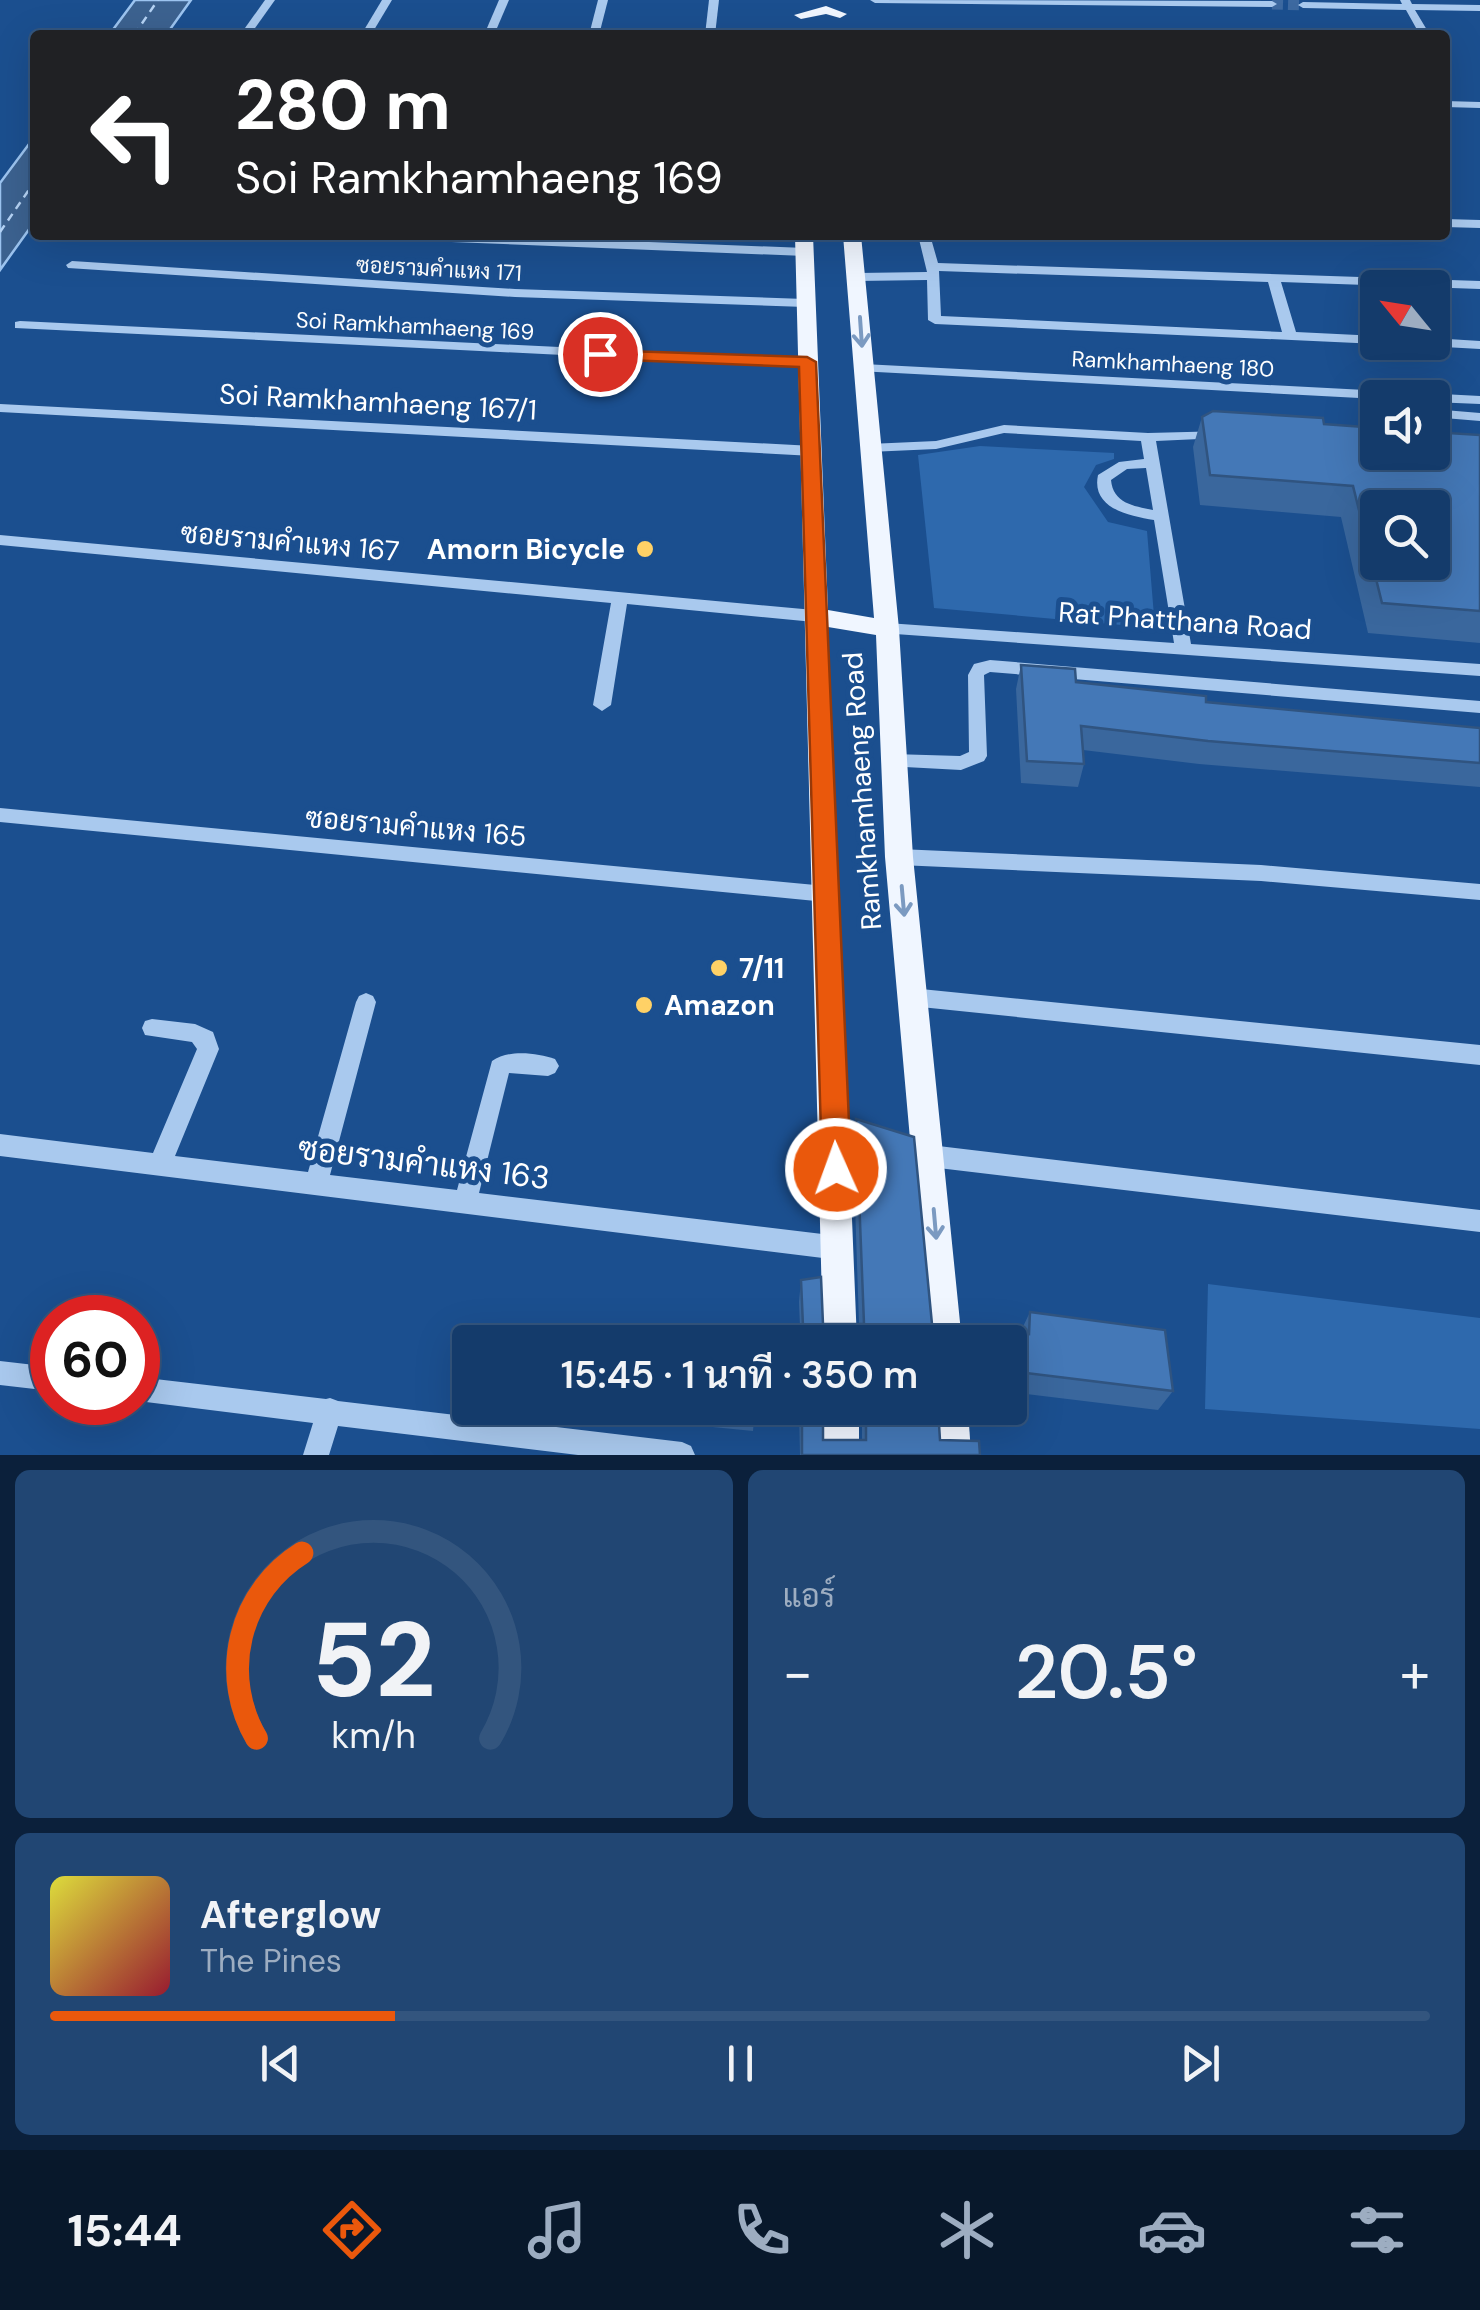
<!DOCTYPE html>
<html lang="th">
<head>
<meta charset="utf-8">
<style>
	body { margin:0; font-family:"DM Sans",Sarabun,sans-serif; background:#214673; color:#f1f3f6; height:100vh; display:flex; flex-direction:column; font-size:38px; white-space:nowrap }
	* { box-sizing:border-box; margin:0 }
	p { font-size:32px; color:#9dadc1 }
	.icon { flex:none; width:55px; height:55px; fill:none; stroke:currentColor; stroke-width:2; stroke-linecap:round; stroke-linejoin:round }
	.map { position:relative; height:1455px; overflow:hidden }
	.side { display:flex; flex-direction:column; gap:15px; padding:15px; background:#0b203b; flex:1 }
	.side>* { flex:none }
	.banner { position:absolute; left:30px; top:30px; width:1420px; height:210px; border-radius:10px; box-shadow:0 10px 40px #0002,0 0 0 2px #33557e; background:#202124; color:#fff; overflow:hidden }
	.needle { width:65px; rotate:300deg }
	.fabs { position:absolute; left:1360px; top:270px; display:grid; gap:20px }
	.fabs a { display:grid; place-items:center; width:90px; height:90px; border-radius:10px; background:#143b6b; box-shadow:0 10px 40px #0002,0 0 0 2px #33557e; font-size:50px }
	.speed { position:absolute; left:30px; top:1295px; display:flex; gap:20px; font-size:50px; font-weight:700; text-align:center }
	.speed>* { display:grid; place-content:center; width:130px; height:130px; border-radius:50%; background:#143b6b; box-shadow:0 10px 40px #0002,0 0 0 2px #33557e; line-height:1 }
	.speed .limit { border:15px solid #d22; background:#fff; color:#111 }
	.pin { position:absolute; display:grid; place-items:center; width:85px; height:85px; color:#fff; margin:-42px; border:5px solid #fff; border-radius:50%; box-shadow:0 2px 10px #0007 }
	.me { position:absolute; width:110px; margin:-55px; rotate:358deg; stroke-linejoin:round; filter:drop-shadow(0 0 8px #0008) }
	.turn { display:flex; align-items:center; gap:35px; height:210px; padding:0 40px; font-size:45px }
	.turn .icon { width:130px; height:130px; stroke-width:2.5 }
	.turn b { display:block; font-size:70px; line-height:85px }
	.big { font-size:75px; font-weight:600; line-height:1.1 }
	.side .widget { flex:1; display:flex; flex-direction:column; justify-content:center; gap:15px; min-width:0; padding:0 35px; border-radius:15px; background:#214673 }
	.side .dial { align-items:center; gap:0 }
	.dial svg { height:260px; overflow:visible; fill:none; stroke:#33557e; stroke-width:7; stroke-linecap:round; text-anchor:middle }
	.dial text { fill:#f1f3f6; stroke:none }
	.song { display:flex; align-items:center; gap:30px }
	.cover { width:120px; height:120px; border-radius:15px; background:linear-gradient(135deg,hsl(60 70% 55%),hsl(350 70% 35%)) }
	.played { height:10px; border-radius:5px; background:linear-gradient(90deg,#ea580c 25%,#33557e 25%) }
	.keys { display:flex; justify-content:space-around; direction:ltr }
	.heat { display:flex; justify-content:space-between; align-items:center; font-size:55px; direction:ltr }
	.side .tiles { flex:1; display:grid; gap:15px; grid-template-columns:1fr 1fr }
	.widget:last-child { grid-column:span 2 }
	.trip { position:absolute; left:452px; top:1325px; width:575px; height:100px; border-radius:10px; background:#143b6b; box-shadow:0 10px 40px #0002,0 0 0 2px #33557e; font-weight:600; line-height:100px; text-align:center }
	.dock { display:flex; height:160px; justify-content:space-around; align-items:center; background:#08182b; color:#9dadc1 }
	.dock .icon { width:70px; height:70px }
	.dock .selected { color:#ea580c }
	.dock b { font-size:45px; color:#f1f3f6 }
	.map>svg:first-child { display:block }
	.green { fill:#2e69ad }
	.water { fill:#3c6290; stroke:#9cc4f0; stroke-width:2.5 }
	.lines { fill:none; stroke-linecap:round; stroke-linejoin:round }
	.ferry { stroke:#b5d3f5; stroke-width:2.5; stroke-dasharray:8 6; stroke-linecap:butt }
	.minor-tunnel { stroke:#3d69a0; stroke-width:11; stroke-dasharray:11 5; stroke-linecap:butt }
	.minor { fill:#a9c9ee; fill-rule:evenodd }
	.major { fill:#f0f6ff; fill-rule:evenodd }
	.wall { fill:#3a679d }
	.building { fill:#4478b7; stroke:#305480; stroke-width:2.5; fill-rule:evenodd }
	.oneway { stroke:#7b9ac1 }
	.route { fill:#ea580c; stroke:#983908; stroke-width:2.5 }
	.poi-dot { fill:#ffd166; stroke:#1b4f8f; stroke-width:4 }
	.labels { text-anchor:middle; dominant-baseline:central; stroke-width:10; stroke-linejoin:round; paint-order:stroke }
	.far-street-label { font-size:22px; fill:#fff; stroke:#1b4f8f }
	.street-label { font-size:28px; fill:#fff; stroke:#1b4f8f }
	.poi-label { font-size:28px; font-weight:bold; fill:#fff; stroke:#1b4f8f; text-anchor:start }
	.near-street-label { font-size:32px; fill:#fff; stroke:#1b4f8f }
</style>
</head>
<body>
<div class="map">
<svg width="1480" height="1455" viewBox="0 0 1480 1455">
	<rect width="100%" height="100%" fill="#1b4f8f"/>
	<!-- green -->
	<g class="green">
		<polygon points="980,446 1114,453 1114,459 1096,465 1084,487 1108,522 1147,531 1155,628 934,608 918,455"/>
		<polygon points="1208,1284 1480,1318 1480,1429 1205,1409"/>
	</g>
	<!-- water -->
	<g class="water">
		<polygon points="135,0 191,0 166,35 109,35"/>
		<polygon points="35,136 35,221 0,270 0,183"/>
	</g>
	<g class="lines">
		<!-- ferry -->
		<g class="ferry">
			<polyline points="134,35 158,0"/>
			<polyline points="0,232 35,181"/>
		</g>
		<!-- minor-tunnel -->
		<polyline class="minor-tunnel" points="1272,4 1303,5"/>
		<!-- minor -->
		<g class="minor">
			<polygon points="265,0 275,0 250,35 240,35"/>
			<polygon points="382,0 392,0 371,35 361,35"/>
			<polygon points="499,0 509,0 494,35 484,35"/>
			<polygon points="598,0 608,0 599,35 589,35"/>
			<polygon points="709,0 719,0 715,35 705,35"/>
			<polygon points="870,0 1272,1 1277,4 1272,7 875,3"/>
			<polygon points="1400,0 1410,0 1412,4 1480,5 1480,11 1415,10 1430,35 1420,35 1406,10 1303,8 1298,5 1303,2 1402,4"/>
			<polygon points="1445,101 1480,102 1480,108 1445,107"/>
			<polygon points="1445,219 1480,220 1480,228 1445,227"/>
			<polygon points="368,235 466,235 805,248 811,252 805,256 374,239"/>
			<path d="M918,235H930L938,263L1480,281V289L1281,282L1296,332L1378,336V342H1383L1378,344L935,324L928,320L927,280L858,281L852,277L858,273L927,272ZM939,271L1268,282L1282,332L941,316Z"/>
			<polygon points="72,261 515,289 805,299 811,303 805,307 515,297 68,268 66,265"/>
			<polygon points="20,321 807,359 814,363 807,367 15,328 15,322"/>
			<polygon points="1432,338 1480,341 1480,349 1426,346 1420,342 1432,342"/>
			<polygon points="863,364 1480,396 1480,404 1432,402 1432,398 1378,399 858,371 858,365"/>
			<polygon points="0,404 813,446 820,451 813,456 0,412"/>
			<polygon points="1378,406 1378,414 1375,415 1378,448 1375,448 1368,444 1360,413"/>
			<polygon points="1432,409 1480,413 1480,421 1432,417"/>
			<path d="M1004,425L1148,433L1226,431V437L1221,438L1156,441L1191,644L1480,664V676L881,633L879,629L887,623L1174,643L1154,520C1129,516 1091,508 1098,475L1119,462L1144,459L1141,441L1004,433L936,449L869,452L862,448L869,444L936,441ZM1146,468L1153,510C1133,506 1113,503 1111,480L1127,469Z"/>
			<polygon points="0,535 814,610 822,616 814,622 627,604 611,705 602,711 593,705 611,603 0,545"/>
			<polygon points="990,660 1480,701 1480,713 990,672 984,675 987,756 984,761 961,770 886,766 883,761 886,756 892,754 960,756 969,752 968,675 974,664"/>
			<polygon points="0,808 826,886 833,888 836,894 833,900 826,902 0,822"/>
			<polygon points="899,849 1261,865 1480,884 1480,900 1261,881 899,865 892,862 890,857 892,852"/>
			<polygon points="911,988 1480,1045 1480,1065 911,1006 904,1003 901,997 904,991"/>
			<path d="M366,993L373,996L376,1002L330,1175L457,1190L492,1061C509,1049 537,1053 555,1059L559,1066L555,1073L548,1076L509,1073L479,1193L839,1236L847,1240L851,1248L847,1256L839,1260L0,1156V1134L153,1153L197,1049L192,1042L145,1035L142,1028L145,1021L152,1019L195,1024L213,1032L219,1049L175,1156L308,1172L356,1002L359,996Z"/>
			<polygon points="930,1145 1480,1210 1480,1232 930,1167 922,1164 919,1156 922,1148"/>
			<polygon points="0,1361 52,1367 52,1391 0,1385"/>
			<polygon points="138,1377 326,1399 330,1398 338,1401 682,1442 691,1446 695,1455 578,1455 338,1426 329,1455 303,1455 313,1423 138,1401"/>
		</g>
		<!-- major -->
		<g class="major">
			<polygon points="826,6 847,14 840,18 826,14 801,19 794,15"/>
			<polygon points="795,235 813,235 828,610 874,618 843,235 861,235 899,629 913,857 962,1342 928,1342 885,857 876,635 828,627 857,1342 823,1342"/>
			<rect x="823" y="1408" width="36" height="47"/>
			<polygon points="932,1408 968,1408 971,1455 935,1455"/>
		</g>
	</g>
	<!-- wall -->
	<g class="wall">
		<polygon points="1202,417 1480,435 1480,643 1368,633 1341,517 1200,505 1193,447"/>
		<polygon points="1021,665 1076,682 1206,702 1480,728 1480,787 1199,764 1083,750 1084,764 1078,787 1021,783 1016,689"/>
		<polygon points="856,1119 932,1324 1020,1333 1030,1312 1173,1391 1158,1410 1010,1392 1010,1342 755,1342 800,1327 799,1302 801,1280 823,1324 859,1324 853,1144"/>
		<polygon points="620,1408 755,1408 753,1431 622,1418"/>
		<polygon points="799,1408 823,1408 823,1440 862,1440 862,1408 938,1408 940,1440 980,1455 800,1455"/>
	</g>
	<!-- building -->
	<g class="building">
		<path d="M1213,411L1323,418L1324,424L1378,428V452H1432V432L1480,435V611L1382,603L1353,486L1210,475L1202,417ZM1378,508H1432V562H1378Z"/>
		<polygon points="1021,665 1075,669 1076,682 1206,696 1206,702 1480,728 1480,763 1208,741 1081,726 1084,764 1027,761"/>
		<polygon points="856,1119 914,1137 932,1324 1029,1334 1030,1312 1165,1330 1173,1391 1010,1371 1010,1342 623,1342 623,1336 755,1342 803,1326 801,1280 821,1277 823,1324 864,1324"/>
		<polygon points="699,1408 754,1408 753,1413"/>
		<polygon points="802,1408 823,1408 823,1440 866,1440 866,1408 938,1408 940,1440 979,1441 980,1455 802,1455"/>
	</g>
	<!-- one-way arrows -->
	<defs><path id="oneway-shaft" d="M-6 0H5M1.5-3L5.5 0L1.5 3" fill="none" stroke-width="1.6" stroke-linecap="round" stroke-linejoin="round" transform="scale(2.5)"/></defs>
	<g class="oneway">
		<use href="#oneway-shaft" transform="translate(861 332) rotate(86)"/>
		<use href="#oneway-shaft" transform="translate(903 901) rotate(85)"/>
		<use href="#oneway-shaft" transform="translate(935 1224) rotate(85)"/>
	</g>
	<!-- route -->
	<polygon class="route" points="594,350 807,357 816,362 851,1169 847,1179 836,1183 826,1179 822,1169 799,367 600,359 594,358"/>
	<!-- markers -->
	<g class="poi-dot">
		<circle cx="645" cy="549" r="10"/>
		<circle cx="719" cy="968" r="10"/>
		<circle cx="644" cy="1005" r="10"/>
	</g>
	<g class="labels">
		<!-- far-street labels -->
		<g class="far-street-label">
			<text transform="translate(439 269) rotate(3)">ซอยรามคำแหง 171</text>
			<text transform="translate(415 326) rotate(3)">Soi Ramkhamhaeng 169</text>
			<text transform="translate(1173 364) rotate(3)">Ramkhamhaeng 180</text>
		</g>
		<!-- street labels -->
		<g class="street-label">
			<text transform="translate(378 402) rotate(3)">Soi Ramkhamhaeng 167/1</text>
			<text transform="translate(290 542) rotate(5)">ซอยรามคำแหง 167</text>
			<text transform="translate(1185 621) rotate(4)">Rat Phatthana Road</text>
			<text transform="translate(862 791) rotate(-94)">Ramkhamhaeng Road</text>
			<text transform="translate(416 827) rotate(5)">ซอยรามคำแหง 165</text>
		</g>
		<!-- poi labels -->
		<g class="poi-label">
			<text x="625" y="549" text-anchor="end">Amorn Bicycle</text>
			<text x="739" y="968">7/11</text>
			<text x="664" y="1005">Amazon</text>
		</g>
		<!-- near-street labels -->
		<g class="near-street-label">
			<text transform="translate(424 1163) rotate(7)">ซอยรามคำแหง 163</text>
		</g>
	</g>
</svg>
<div class="fabs">
<a><svg class="needle" viewBox="-14 -14 28 28"><path d="M0-13l5 13h-10z" fill="#e53935"/><path d="M0 13l5-13h-10z" fill="#9dadc1"/></svg></a>
<a><svg class="icon" aria-label="sound" viewBox="0 0 24 24"><path d="M4 9h4l5-4v14l-5-4H4zM17 9q2 3 0 6"/></svg></a>
<a><svg class="icon" aria-label="search" viewBox="0 0 24 24"><circle cx="10" cy="10" r="6"/><path d="M15 15l6 6"/></svg></a>
</div>
<div class="speed"><div class="limit">60</div></div>
<div class="pin" style="left:600px;top:354px;background:#d93025"><svg class="icon" aria-label="arrive" viewBox="0 0 24 24"><path d="M6 21V4h12l-3 4 3 4H6"/></svg></div>
<svg class="me" style="left:836px;top:1169px" viewBox="-20 -20 40 40"><circle r="17" fill="#ea580c" stroke="#fff" stroke-width="3"/><path d="M0-11L8 9 0 5-8 9z" fill="#fff"/></svg>
<div class="trip">15:45 · 1 นาที · 350 m</div>
<div class="banner">
<div class="turn"><svg class="icon" aria-label="left" viewBox="0 0 24 24"><path d="M17 20v-9H6M10 6l-5 5 5 5"/></svg><div><b>280 m</b>Soi Ramkhamhaeng 169</div></div>
</div>
</div>
<section class="side">
<div class="tiles">
<div class="widget dial"><svg viewBox="0 0 100 80">
<path d="M14 69A42 42 0 1 1 86 69"/>
<path d="M14 69A42 42 0 0 1 28 12" stroke="#ea580c"/>
<text x="50" y="56" font-size="32" font-weight="700">52</text>
<text x="50" y="72" font-size="11">km/h</text>
</svg></div>
<div class="widget"><p>แอร์</p>
<div class="heat"><a>−</a><b class="big">20.5°</b><a>+</a></div>
</div>
<div class="widget">
<div class="song"><i class="cover"></i><div><b>Afterglow</b><p>The Pines</p></div></div>
<div class="played"></div>
<div class="keys"><svg class="icon" aria-label="previous" viewBox="0 0 24 24"><path d="M18 5L8 12l10 7zM5 5v14"/></svg><svg class="icon" aria-label="pause" viewBox="0 0 24 24"><path d="M8 5v14M16 5v14"/></svg><svg class="icon" aria-label="next" viewBox="0 0 24 24"><path d="M6 5l10 7-10 7zM19 5v14"/></svg></div>
</div>
</div>
</section>
<nav class="dock">
<b>15:44</b>
<svg class="icon selected" aria-label="directions" viewBox="0 0 24 24"><path d="M12 3l9 9-9 9-9-9zM9 14v-3h6M13 9l2 2-2 2"/></svg>
<svg class="icon" aria-label="music" viewBox="0 0 24 24"><path d="M9 18V5l10-2v13"/><circle cx="6" cy="18" r="3"/><circle cx="16" cy="16" r="3"/></svg>
<svg class="icon" aria-label="phone" viewBox="0 0 24 24"><path d="M5 4h4l2 5-3 2q2 4 5 5l2-3 5 2v4C11 20 4 13 5 4z"/></svg>
<svg class="icon" aria-label="climate" viewBox="0 0 24 24"><path d="M12 3v18M4 7l16 10M4 17L20 7"/></svg>
<svg class="icon" aria-label="car" viewBox="0 0 24 24"><path d="M5 17H2v-5l4-1 3-4h7l3 4 3 1v5h-3M9 17h6M6 11h13"/><circle cx="7" cy="17" r="2"/><circle cx="17" cy="17" r="2"/></svg>
<svg class="icon" aria-label="filters" viewBox="0 0 24 24"><path d="M4 7h16M4 17h16"/><circle cx="9" cy="7" r="2"/><circle cx="15" cy="17" r="2"/></svg>
</nav>
</body>
</html>
